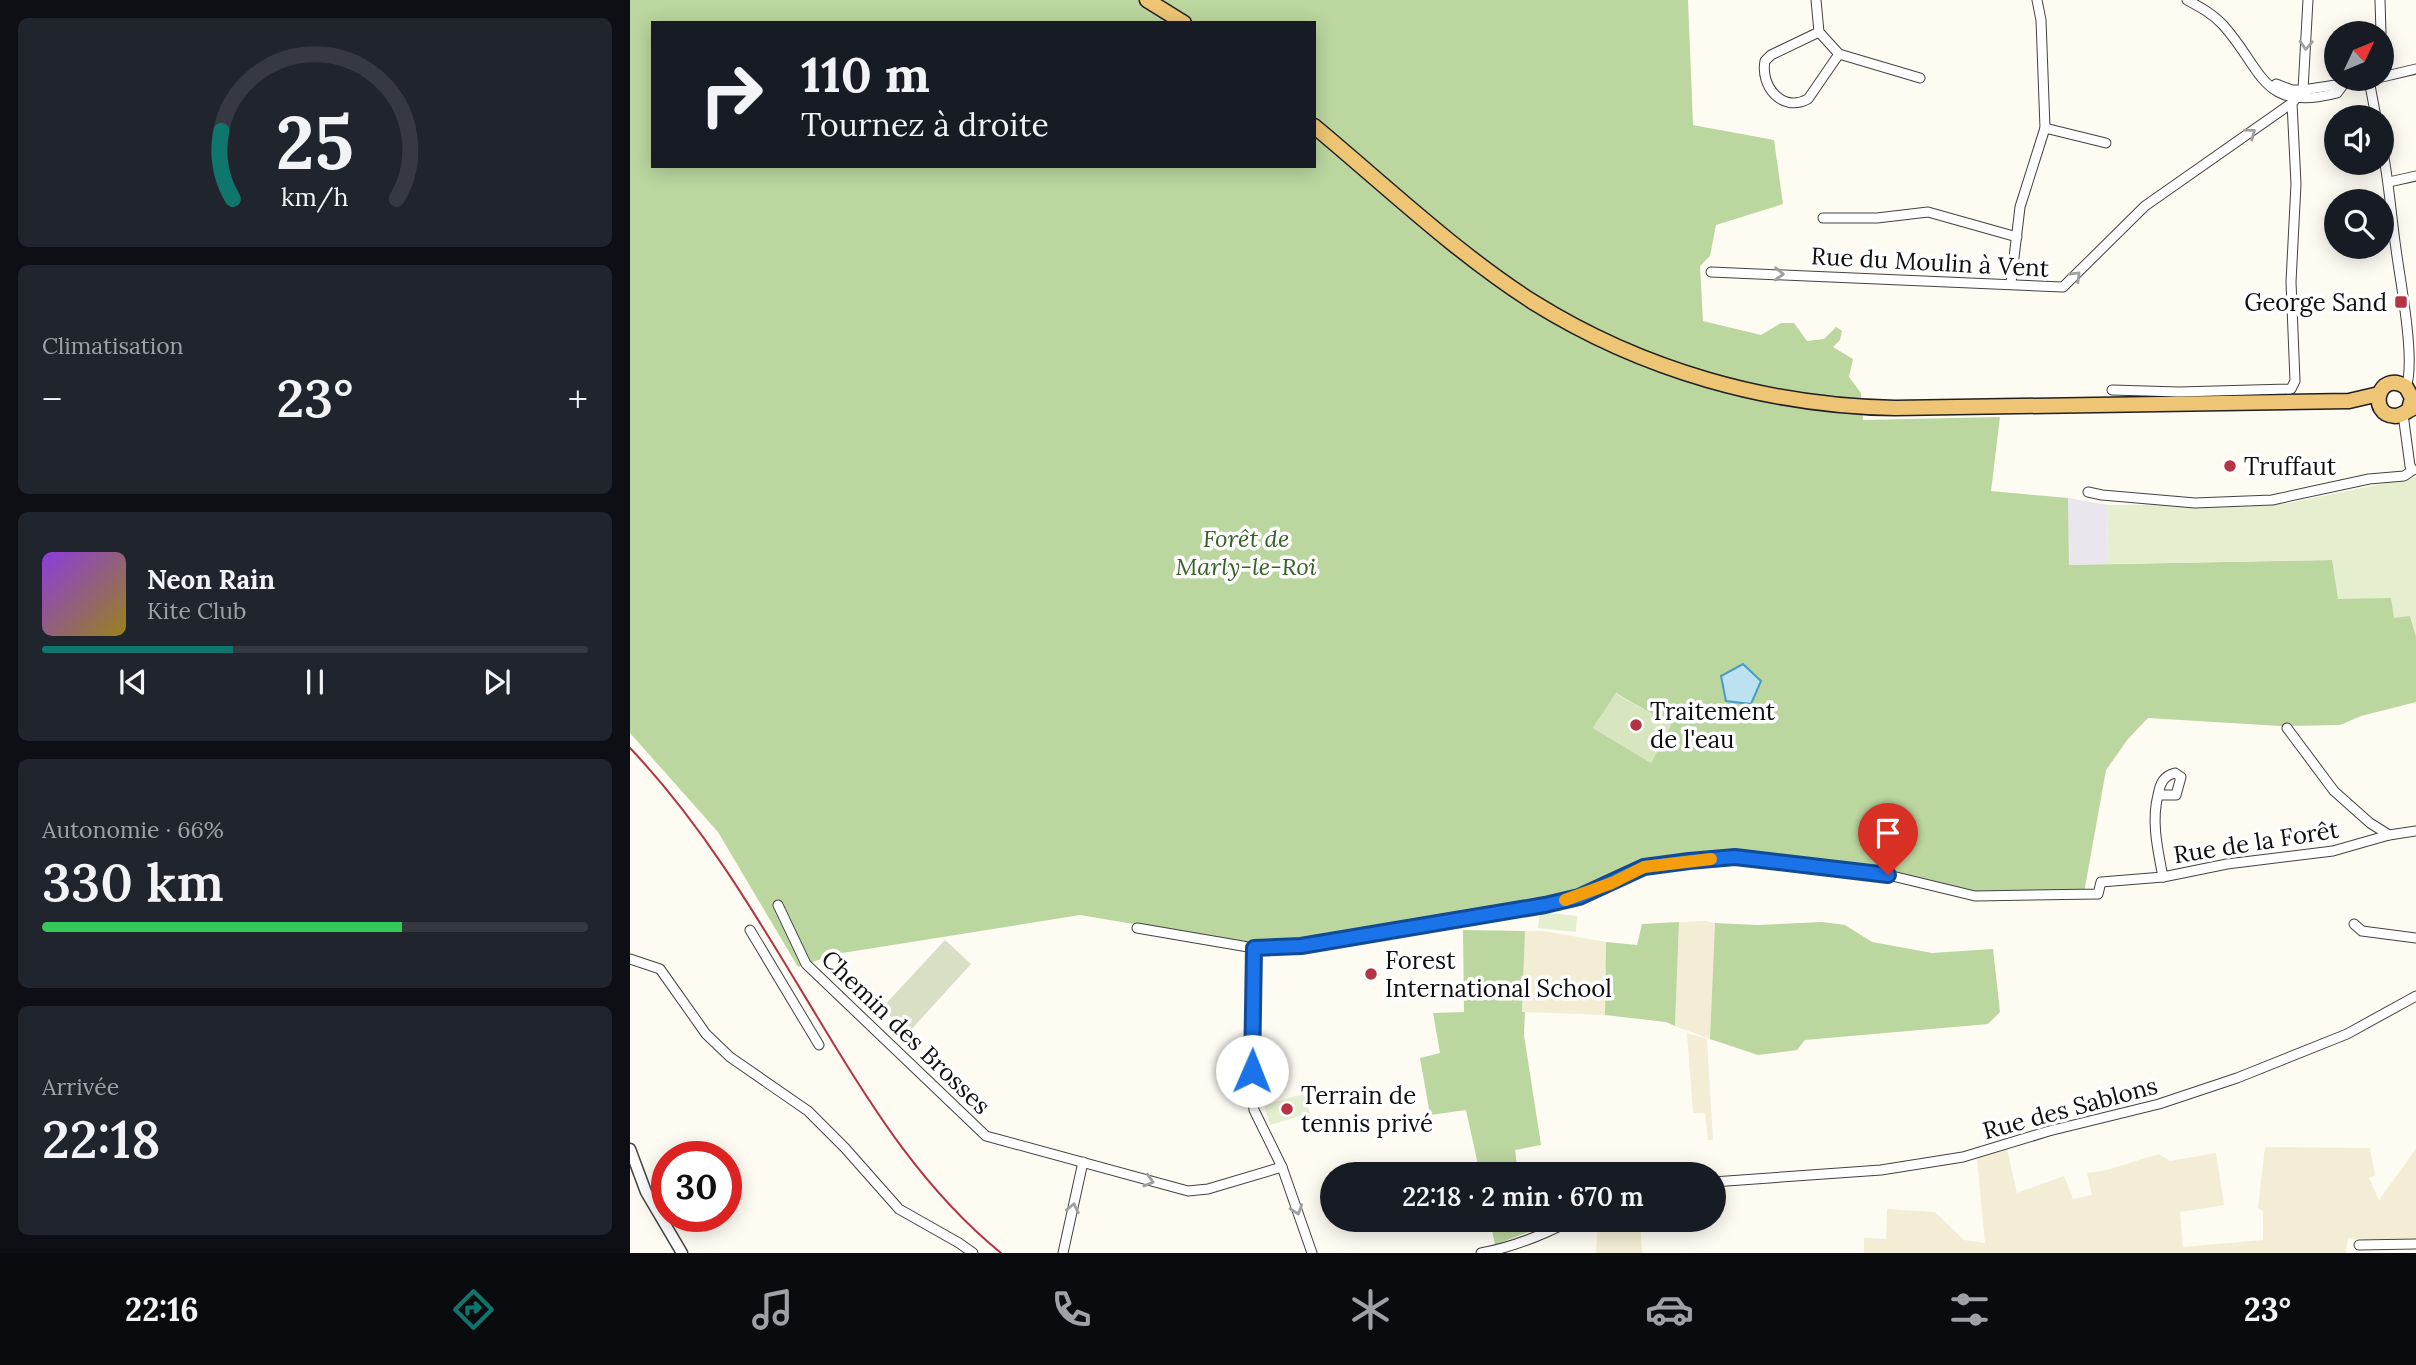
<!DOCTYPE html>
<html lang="fr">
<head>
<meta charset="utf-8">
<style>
	body { margin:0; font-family:Lora,serif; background:#20242c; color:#f1f3f6; height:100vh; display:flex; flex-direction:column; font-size:26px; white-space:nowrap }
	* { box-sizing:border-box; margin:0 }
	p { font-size:23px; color:#9ea1a6 }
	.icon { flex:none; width:38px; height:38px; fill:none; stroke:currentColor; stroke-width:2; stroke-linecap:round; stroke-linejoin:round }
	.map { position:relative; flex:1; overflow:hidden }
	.panel { display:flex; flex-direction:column; gap:18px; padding:18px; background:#0d0f14; width:630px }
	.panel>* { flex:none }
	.guide { position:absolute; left:21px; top:21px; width:665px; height:147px; border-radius:0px; box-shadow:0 4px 18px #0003; background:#171b24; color:#f1f3f6; overflow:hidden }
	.needle { width:46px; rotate:46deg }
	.controls { position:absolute; left:1694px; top:21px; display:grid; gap:14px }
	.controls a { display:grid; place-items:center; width:70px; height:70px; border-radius:50%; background:#171b24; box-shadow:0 4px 18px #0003; font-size:35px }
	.speed { position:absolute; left:21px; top:1141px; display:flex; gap:14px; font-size:35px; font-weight:700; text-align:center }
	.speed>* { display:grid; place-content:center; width:91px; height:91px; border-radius:50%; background:#171b24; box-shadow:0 4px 18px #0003; line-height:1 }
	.speed .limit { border:10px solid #d22; background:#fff; color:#111 }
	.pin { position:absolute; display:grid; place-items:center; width:60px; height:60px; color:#fff; margin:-72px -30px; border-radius:50% 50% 50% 0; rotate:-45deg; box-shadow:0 0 7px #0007 }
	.pin .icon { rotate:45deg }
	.me { position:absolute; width:77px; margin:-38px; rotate:1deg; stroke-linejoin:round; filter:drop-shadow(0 0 5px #0008) }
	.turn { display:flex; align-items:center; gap:24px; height:147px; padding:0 35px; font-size:32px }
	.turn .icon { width:91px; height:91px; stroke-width:2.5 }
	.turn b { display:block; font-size:49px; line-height:60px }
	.big { font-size:52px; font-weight:600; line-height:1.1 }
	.panel .widget { flex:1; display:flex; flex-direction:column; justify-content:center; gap:10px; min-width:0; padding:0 24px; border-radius:10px; background:#20242c }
	.panel .dial { align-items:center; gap:0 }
	.dial svg { height:182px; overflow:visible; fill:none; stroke:#363941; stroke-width:7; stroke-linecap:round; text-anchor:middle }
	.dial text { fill:#f1f3f6; stroke:none }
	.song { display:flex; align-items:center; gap:21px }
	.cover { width:84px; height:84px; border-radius:10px; background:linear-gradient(135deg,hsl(270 70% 55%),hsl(50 70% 35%)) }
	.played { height:7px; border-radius:4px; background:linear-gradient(90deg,#0f766e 35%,#363941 35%) }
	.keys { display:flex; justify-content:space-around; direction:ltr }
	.heat { display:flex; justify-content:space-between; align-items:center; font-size:38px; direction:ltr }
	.charge { height:10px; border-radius:5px; background:linear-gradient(90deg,#34c759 66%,#363941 0) }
	.trip { position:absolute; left:690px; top:1162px; width:406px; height:70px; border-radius:35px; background:#171b24; box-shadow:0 4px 18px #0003; font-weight:600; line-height:70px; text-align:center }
	.tab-bar { display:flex; height:112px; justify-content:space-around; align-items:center; background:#090b0e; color:#9ea1a6 }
	.tab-bar .icon { width:49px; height:49px }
	.tab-bar .on { color:#0f766e }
	.tab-bar b { font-size:32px; color:#f1f3f6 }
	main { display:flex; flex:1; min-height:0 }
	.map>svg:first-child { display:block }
	.industrial { fill:#ebe5ed }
	.farmland { fill:#f2edd4 }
	.green { fill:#d7e6bf }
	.forest { fill:#bcd69f; fill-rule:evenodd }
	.cemetery { fill:#d9dfc5 }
	.pitch { fill:#e6eed0 }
	.water { fill:#bce2f1; stroke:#499cc2; stroke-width:2 }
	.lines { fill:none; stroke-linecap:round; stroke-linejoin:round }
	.minor-casing { stroke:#424242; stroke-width:11 }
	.tertiary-casing { stroke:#424242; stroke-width:13 }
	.primary-casing { stroke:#202020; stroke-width:17 }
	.minor { stroke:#fff; stroke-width:9 }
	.tertiary { stroke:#fff; stroke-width:10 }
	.primary { stroke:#edc574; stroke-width:14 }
	.tram { stroke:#b43344; stroke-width:2 }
	.oneway { stroke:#9f9f9f }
	.route-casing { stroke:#114b97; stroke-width:18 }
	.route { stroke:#1a73e8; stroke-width:12 }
	.slow { stroke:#f59e0b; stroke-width:12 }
	.poi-dot { fill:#b43344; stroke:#fff; stroke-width:2.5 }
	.labels { text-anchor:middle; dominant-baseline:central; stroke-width:7; stroke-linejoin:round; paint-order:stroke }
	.street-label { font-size:24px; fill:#0f0f0f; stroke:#fff }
	.poi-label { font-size:24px; fill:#0f0f0f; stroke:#fff; text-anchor:start }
	.park-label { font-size:24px; font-style:italic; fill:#376225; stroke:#fff }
</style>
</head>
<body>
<main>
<section class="panel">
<div class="widget dial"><svg viewBox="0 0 100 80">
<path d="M14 69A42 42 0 1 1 86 69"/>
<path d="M14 69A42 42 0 0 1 9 39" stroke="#0f766e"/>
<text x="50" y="56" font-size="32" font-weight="700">25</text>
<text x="50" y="72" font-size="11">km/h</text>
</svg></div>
<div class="widget"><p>Climatisation</p>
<div class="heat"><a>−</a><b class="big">23°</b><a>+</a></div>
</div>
<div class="widget">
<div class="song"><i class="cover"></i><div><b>Neon Rain</b><p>Kite Club</p></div></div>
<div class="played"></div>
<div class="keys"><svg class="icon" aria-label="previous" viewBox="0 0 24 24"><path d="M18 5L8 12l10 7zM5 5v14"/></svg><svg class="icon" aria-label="pause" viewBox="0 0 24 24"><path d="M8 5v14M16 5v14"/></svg><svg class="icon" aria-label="next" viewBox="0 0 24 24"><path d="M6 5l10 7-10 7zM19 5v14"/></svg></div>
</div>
<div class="widget"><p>Autonomie · 66%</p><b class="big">330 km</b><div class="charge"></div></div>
<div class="widget"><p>Arrivée</p><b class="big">22:18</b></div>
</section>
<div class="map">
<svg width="1786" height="1253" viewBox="0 0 1786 1253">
	<rect width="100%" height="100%" fill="#fefbf3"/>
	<!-- industrial -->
	<polygon class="industrial" points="1438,498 1478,505 1477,564 1439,565"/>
	<!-- farmland -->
	<g class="farmland">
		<polygon points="1076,921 1085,923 1080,1039 1045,1026 1049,922"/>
		<polygon points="895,931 914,931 976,942 975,1015 892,1012"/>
		<polygon points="1057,1033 1077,1039 1083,1140 1078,1140 1075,1113 1063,1113"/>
		<polygon points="1635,1147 1740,1148 1745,1175 1739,1178 1749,1200 1786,1149 1786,1241 1745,1242 1718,1238 1716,1253 1234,1253 1234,1238 1256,1239 1257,1209 1305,1212 1334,1240 1355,1243 1347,1159 1377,1149 1387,1193 1434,1176 1443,1199 1462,1195 1457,1173 1473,1171 1529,1154 1540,1161 1586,1153 1594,1205 1550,1212 1553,1247 1633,1240 1633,1211 1628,1208"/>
		<polygon points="968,1220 1010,1220 1012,1253 966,1253"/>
	</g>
	<!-- green -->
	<polygon class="green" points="985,693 1041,725 1021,763 963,728"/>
	<!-- forest -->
	<g class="forest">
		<path d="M0,0H1058L1063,125L1144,140L1153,204L1086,225L1080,256L1070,266L1073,321L1131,335L1151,323H1164L1177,341L1194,339L1206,327L1212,331L1210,340L1203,347L1223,359L1219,377L1231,393L1233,420L1370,417L1361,491L1438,498L1439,565L1702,560L1761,598L1780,616L1786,636V702L1731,716L1710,725L1650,726L1518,718L1498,739L1476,770L1454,893L1339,892L1105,853L1020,863L948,894L670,942L623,944L450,915L206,954L168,967L88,832L0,733ZM23,23H684V166H23ZM986,693L1041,725L1021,763L963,728Z"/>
		<polygon points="1049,922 1045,1026 1036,1022 975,1015 976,942 1007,945 1012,924"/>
		<polygon points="1192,922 1215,925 1242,942 1302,953 1363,949 1370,1012 1358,1024 1175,1040 1167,1050 1128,1055 1080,1039 1085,923 1128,925"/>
		<polygon points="833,930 895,931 892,1012 895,1012 894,1035 911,1145 885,1150 888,1174 850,1174 836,1110 800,1115 790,1058 810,1053 803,1013 834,1012"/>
		<polygon points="860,1220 896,1220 898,1232 865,1245"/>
	</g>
	<!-- cemetery -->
	<polygon class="cemetery" points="315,940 341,964 278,1033 252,1008"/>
	<!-- pitch -->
	<g class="pitch">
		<polygon points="1786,477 1786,636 1780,616 1764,618 1761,598 1708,599 1702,560 1477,564 1478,505 1653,504"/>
		<polygon points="910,912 947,916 946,932 908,928"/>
		<polygon points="674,1094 680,1113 640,1125 634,1105"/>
	</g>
	<!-- water -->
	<polygon class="water" points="1113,664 1131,681 1121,704 1096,701 1091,676"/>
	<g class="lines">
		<!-- minor casing -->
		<g class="minor-casing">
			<g id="minor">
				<polyline points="1186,0 1189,32 1209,54 1290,78"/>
				<path d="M1557,0C1570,7 1583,14 1593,25C1633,69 1631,113 1707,93L1713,85"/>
				<polyline points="1750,0 1751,33"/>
				<path d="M1189,32L1141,55L1135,61C1130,86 1152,113 1178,99L1209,54"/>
				<polyline points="1752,77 1786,69"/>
				<polyline points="1739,80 1746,117"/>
				<polyline points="1646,84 1662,90 1673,90 1745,79"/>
				<polyline points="1676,95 1673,90 1678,0"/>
				<polyline points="1415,128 1476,143"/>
				<path d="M1752,147C1759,181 1761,215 1766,249C1770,280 1786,361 1776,387"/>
				<polyline points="1759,182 1786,176"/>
				<polyline points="1193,218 1247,218 1298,212 1387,237"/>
				<polyline points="1081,272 1433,287 1515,206 1662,103"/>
				<polyline points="1381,283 1390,207 1415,128 1411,20 1407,0"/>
				<polyline points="1482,390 1549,392 1661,389 1665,381 1661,282 1666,184 1662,103 1673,90"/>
				<polyline points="1773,414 1780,466 1783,470"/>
				<polyline points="1458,492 1472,495 1565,503 1642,500 1739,479 1774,476 1783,470"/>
				<polyline points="1657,728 1704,791 1740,823 1759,835"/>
				<path d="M1528,795C1530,784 1533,776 1545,773L1551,777L1546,795H1528C1521,822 1528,851 1533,877"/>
				<polyline points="148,905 176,964 356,1136 558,1191 578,1189 652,1167"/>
				<polyline points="1724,924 1732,931 1786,938"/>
				<polyline points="507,928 624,948 671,946 915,905 949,897 1014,867 1059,861 1105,857 1258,875 1345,896 1468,894 1471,882 1533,877 1597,864 1703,851 1759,835 1786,831"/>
				<polyline points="120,930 189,1045"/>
				<polyline points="624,948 622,1089 624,1110 652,1167 682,1253"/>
				<polyline points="0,959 30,969 76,1034 100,1057 178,1111 215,1148 269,1209 329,1243 343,1253"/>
				<polyline points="1083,1182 1251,1170 1333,1157 1419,1131 1529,1104 1607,1078 1717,1034 1786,996"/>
				<polyline points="1729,1245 1786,1244"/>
				<polyline points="433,1253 453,1162"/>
				<path d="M851,1253C884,1247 913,1235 942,1220"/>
			</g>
		</g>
		<!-- tertiary casing -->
		<g class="tertiary-casing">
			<polyline id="tertiary" points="0,1149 16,1192 52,1253"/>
		</g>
		<!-- primary casing -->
		<g class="primary-casing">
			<g id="primary">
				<polyline points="517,0 554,23"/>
				<path d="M684,126C756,186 825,252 903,302C1012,370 1138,406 1265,408L1719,401L1749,394"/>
				<path d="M1779,409L1782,398L1776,387C1748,369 1737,415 1765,416C1773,416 1778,409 1786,407"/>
			</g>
		</g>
		<!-- minor -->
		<use href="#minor" class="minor"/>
		<!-- tertiary -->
		<use href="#tertiary" class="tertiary"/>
		<!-- primary -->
		<use href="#primary" class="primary"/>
		<!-- tram -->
		<path class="tram" d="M0,748C79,831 135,931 194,1028C244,1111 295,1191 371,1253"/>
	</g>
	<!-- one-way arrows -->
	<defs><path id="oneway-chevron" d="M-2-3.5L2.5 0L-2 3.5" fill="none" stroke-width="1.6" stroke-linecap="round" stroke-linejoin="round" transform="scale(1.75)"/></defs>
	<g class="oneway">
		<use href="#oneway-chevron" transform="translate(1676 45) rotate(93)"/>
		<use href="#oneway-chevron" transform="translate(1621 133) rotate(-36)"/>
		<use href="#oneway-chevron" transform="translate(1149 274) rotate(2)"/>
		<use href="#oneway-chevron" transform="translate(1446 276) rotate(-45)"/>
		<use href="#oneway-chevron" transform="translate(519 1181) rotate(16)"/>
		<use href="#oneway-chevron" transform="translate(443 1208) rotate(-78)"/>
		<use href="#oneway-chevron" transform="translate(667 1210) rotate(71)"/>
	</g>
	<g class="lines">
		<!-- route casing -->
		<g class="route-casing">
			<polyline id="route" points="622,1071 624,948 671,946 915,905 949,897 1014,867 1059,861 1105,857 1258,875"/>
		</g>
		<!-- route -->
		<use href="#route" class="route"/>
		<!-- slow -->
		<polyline class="slow" points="935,900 982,883 1014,867 1081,859"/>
	</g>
	<!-- markers -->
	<g class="poi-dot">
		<rect x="1764" y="295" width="14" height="14" rx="3.5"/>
		<circle cx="1600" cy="466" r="7"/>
		<circle cx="1006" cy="725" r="7"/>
		<circle cx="741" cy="974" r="7"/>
		<circle cx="657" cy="1109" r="7"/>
	</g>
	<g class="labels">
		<!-- street labels -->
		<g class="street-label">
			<text transform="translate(1300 262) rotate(3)">Rue du Moulin à Vent</text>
			<text transform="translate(1626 842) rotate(-9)">Rue de la Forêt</text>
			<text transform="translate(276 1032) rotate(44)">Chemin des Brosses</text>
			<text transform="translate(1440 1108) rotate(-15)">Rue des Sablons</text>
		</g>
		<!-- poi labels -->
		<g class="poi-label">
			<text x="1757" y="302" text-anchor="end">George Sand</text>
			<text x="1614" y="466">Truffaut</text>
			<text x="1020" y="711">Traitement<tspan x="1020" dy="28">de l'eau</tspan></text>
			<text x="755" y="960">Forest<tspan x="755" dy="28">International School</tspan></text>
			<text x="671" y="1095">Terrain de<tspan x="671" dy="28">tennis privé</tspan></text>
		</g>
		<!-- park labels -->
		<g class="park-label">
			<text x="616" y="538">Forêt de<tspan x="616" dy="28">Marly-le-Roi</tspan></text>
		</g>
	</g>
</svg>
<div class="controls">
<a><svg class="needle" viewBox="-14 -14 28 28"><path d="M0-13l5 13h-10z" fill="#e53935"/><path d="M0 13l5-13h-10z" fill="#9ea1a6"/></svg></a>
<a><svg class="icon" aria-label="sound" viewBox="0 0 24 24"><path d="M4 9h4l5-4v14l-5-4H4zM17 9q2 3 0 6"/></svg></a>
<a><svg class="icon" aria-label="search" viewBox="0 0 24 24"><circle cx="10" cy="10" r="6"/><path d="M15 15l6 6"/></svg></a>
</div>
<div class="speed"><div class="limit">30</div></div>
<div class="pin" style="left:1258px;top:875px;background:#d93025"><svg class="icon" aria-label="arrive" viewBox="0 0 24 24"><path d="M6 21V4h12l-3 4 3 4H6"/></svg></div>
<svg class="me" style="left:622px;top:1071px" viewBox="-20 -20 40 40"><circle r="19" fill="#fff"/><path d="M0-13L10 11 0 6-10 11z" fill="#1a73e8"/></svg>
<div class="trip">22:18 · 2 min · 670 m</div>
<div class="guide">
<div class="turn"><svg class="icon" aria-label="right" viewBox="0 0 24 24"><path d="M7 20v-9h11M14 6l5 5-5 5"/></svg><div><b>110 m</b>Tournez à droite</div></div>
</div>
</div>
</main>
<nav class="tab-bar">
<b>22:16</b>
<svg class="icon on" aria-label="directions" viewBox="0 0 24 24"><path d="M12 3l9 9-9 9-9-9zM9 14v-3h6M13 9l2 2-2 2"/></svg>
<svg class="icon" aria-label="music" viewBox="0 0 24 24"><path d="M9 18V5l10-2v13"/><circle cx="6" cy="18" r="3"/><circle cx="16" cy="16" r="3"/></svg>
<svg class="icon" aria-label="phone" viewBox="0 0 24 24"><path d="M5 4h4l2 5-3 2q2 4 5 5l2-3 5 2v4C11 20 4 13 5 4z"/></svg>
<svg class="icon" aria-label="climate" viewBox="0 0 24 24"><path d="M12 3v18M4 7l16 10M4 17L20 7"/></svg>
<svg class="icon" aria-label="car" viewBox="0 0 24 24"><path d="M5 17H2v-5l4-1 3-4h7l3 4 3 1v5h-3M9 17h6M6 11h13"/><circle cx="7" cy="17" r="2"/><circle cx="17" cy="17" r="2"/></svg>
<svg class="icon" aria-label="filters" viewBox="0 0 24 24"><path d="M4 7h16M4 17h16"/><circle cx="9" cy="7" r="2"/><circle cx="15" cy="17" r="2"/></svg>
<b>23°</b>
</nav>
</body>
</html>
